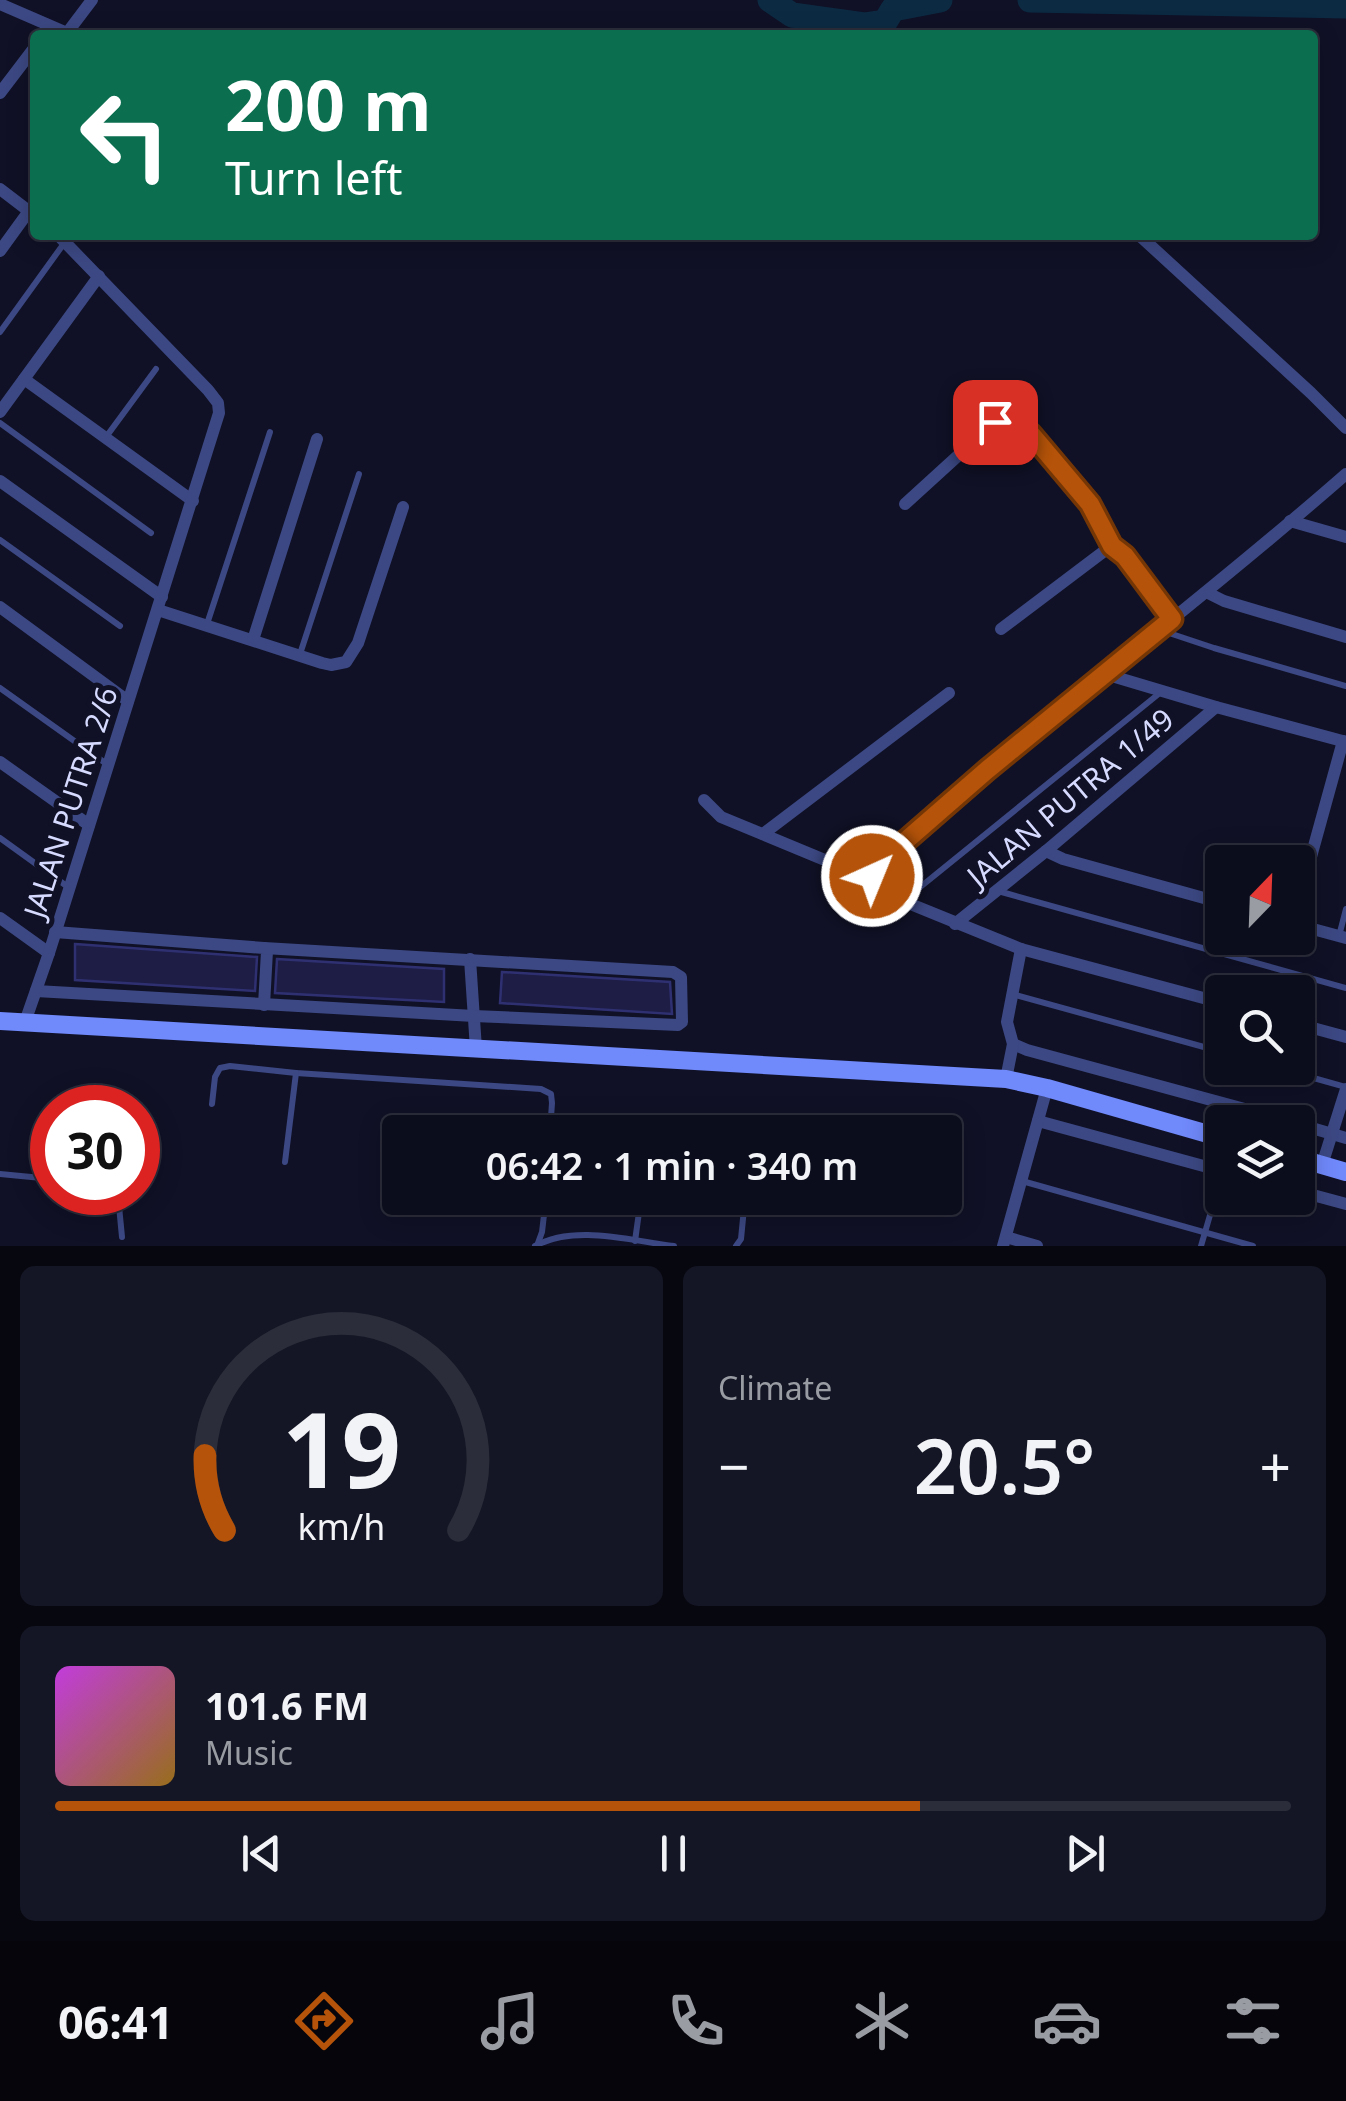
<!DOCTYPE html>
<html lang="en">
<head>
<meta charset="utf-8">
<style>
	body { margin:0; font-family:"Noto Sans",sans-serif; background:#151625; color:#f1f3f6; height:100vh; display:flex; flex-direction:column; font-size:38px; white-space:nowrap }
	* { box-sizing:border-box; margin:0 }
	p { font-size:32px; color:#9a9ca3 }
	.icon { flex:none; width:55px; height:55px; fill:none; stroke:currentColor; stroke-width:2; stroke-linecap:round; stroke-linejoin:round }
	.map { position:relative; height:1246px; overflow:hidden }
	.panel { display:flex; flex-direction:column; gap:20px; padding:20px; background:#07070f; flex:1 }
	.panel>* { flex:none }
	.banner { position:absolute; left:30px; top:30px; width:1288px; height:210px; border-radius:10px; box-shadow:0 5px 25px #0003,0 0 0 2px #2c2d3b; background:#0b6e4f; color:#fff; overflow:hidden }
	.needle { width:65px; rotate:23deg }
	.fabs { position:absolute; left:1205px; top:845px; display:grid; gap:20px }
	.fabs a { display:grid; place-items:center; width:110px; height:110px; border-radius:10px; background:#0c0d1c; box-shadow:0 5px 25px #0003,0 0 0 2px #2c2d3b; font-size:50px }
	.speed { position:absolute; left:30px; top:1085px; display:flex; gap:20px; font-size:50px; font-weight:700; text-align:center }
	.speed>* { display:grid; place-content:center; width:130px; height:130px; border-radius:50%; background:#0c0d1c; box-shadow:0 5px 25px #0003,0 0 0 2px #2c2d3b; line-height:1 }
	.speed .limit { border:15px solid #d22; background:#fff; color:#111 }
	.pin { position:absolute; display:grid; place-items:center; width:85px; height:85px; color:#fff; margin:-42px; border-radius:20px; box-shadow:0 5px 15px #0006 }
	.me { position:absolute; width:110px; margin:-55px; rotate:44deg; stroke-linejoin:round; filter:drop-shadow(0 0 8px #0008) }
	.turn { display:flex; align-items:center; gap:35px; height:210px; padding:0 30px; font-size:45px }
	.turn .icon { width:130px; height:130px; stroke-width:2.5 }
	.turn b { display:block; font-size:70px; line-height:85px }
	.big { font-size:75px; font-weight:600; line-height:1.1 }
	.panel .card { flex:1; display:flex; flex-direction:column; justify-content:center; gap:15px; min-width:0; padding:0 35px; border-radius:15px; background:#151625 }
	.panel .dial { align-items:center; gap:0 }
	.dial svg { height:260px; overflow:visible; fill:none; stroke:#2c2d3b; stroke-width:7; stroke-linecap:round; text-anchor:middle }
	.dial text { fill:#f1f3f6; stroke:none }
	.song { display:flex; align-items:center; gap:30px }
	.cover { width:120px; height:120px; border-radius:15px; background:linear-gradient(135deg,hsl(290 70% 55%),hsl(40 70% 35%)) }
	.played { height:10px; border-radius:5px; background:linear-gradient(90deg,#b45309 70%,#2c2d3b 70%) }
	.keys { display:flex; justify-content:space-around; direction:ltr }
	.heat { display:flex; justify-content:space-between; align-items:center; font-size:55px; direction:ltr }
	.panel .tiles { flex:1; display:grid; gap:20px; grid-template-columns:1fr 1fr }
	.card:last-child { grid-column:span 2 }
	.trip { position:absolute; left:382px; top:1115px; width:580px; height:100px; border-radius:10px; background:#0c0d1c; box-shadow:0 5px 25px #0003,0 0 0 2px #2c2d3b; font-weight:600; line-height:100px; text-align:center }
	.dock { display:flex; height:160px; justify-content:space-around; align-items:center; background:#05050b; color:#9a9ca3 }
	.dock .icon { width:70px; height:70px }
	.dock .on { color:#b45309 }
	.dock b { font-size:45px; color:#f1f3f6 }
	.map>svg:first-child { display:block }
	.lines { fill:none; stroke-linecap:round; stroke-linejoin:round }
	.river { stroke:#0c2b43; stroke-width:25 }
	.building { fill:#1d1d46; stroke:#2f3072; stroke-width:2.5 }
	.lane { stroke:#3c4883; stroke-width:6 }
	.street { stroke:#3c4883; stroke-width:12 }
	.secondary { stroke:#7089fb; stroke-width:18 }
	.route-casing { stroke:#753606; stroke-width:25 }
	.route { stroke:#b45309; stroke-width:18 }
	.labels { text-anchor:middle; dominant-baseline:central; stroke-width:10; stroke-linejoin:round; paint-order:stroke }
	.street-label { font-size:30px; fill:#d6dafe; stroke:#101126 }
</style>
</head>
<body>
<div class="map">
<svg width="1346" height="1246" viewBox="0 0 1346 1246">
	<rect width="100%" height="100%" fill="#101126"/>
	<g class="lines">
		<!-- river -->
		<g class="river">
			<polyline points="770,0 792,15 864,25 885,22 893,9 940,0"/>
			<polyline points="1030,0 1346,6"/>
		</g>
	</g>
	<!-- building -->
	<g class="building">
		<polygon points="75,944 257,957 255,991 75,980"/>
		<polygon points="277,959 444,969 444,1002 275,993"/>
		<polygon points="502,972 670,982 672,1014 500,1003"/>
	</g>
	<g class="lines">
		<!-- lane -->
		<g class="lane">
			<polyline points="0,332 65,242"/>
			<polyline points="0,423 151,533"/>
			<polyline points="106,437 156,369"/>
			<polyline points="0,540 120,626"/>
			<polyline points="207,624 270,432"/>
			<polyline points="1160,630 1214,648 1346,686"/>
			<polyline points="300,654 359,474"/>
			<polyline points="0,688 108,765"/>
			<polyline points="0,838 68,887"/>
			<polyline points="998,891 1346,988"/>
			<polyline points="903,901 1161,692"/>
			<polyline points="1339,936 1346,909"/>
			<polyline points="1012,994 1222,1052"/>
			<polyline points="1278,1068 1346,1087"/>
			<polyline points="212,1104 215,1077 220,1068 230,1066 296,1073 541,1089 551,1094 552,1103 550,1132"/>
			<polyline points="285,1162 296,1073"/>
			<polyline points="0,1174 52,1179"/>
			<polyline points="1022,1181 1253,1246"/>
			<polyline points="112,1192 119,1206 122,1237"/>
			<polyline points="635,1241 641,1198"/>
			<polyline points="538,1243 542,1232 546,1198"/>
			<path d="M535,1246C575,1224 631,1241 674,1246"/>
			<polyline points="736,1246 741,1239 745,1198"/>
			<polyline points="1201,1246 1222,1174"/>
		</g>
		<!-- street -->
		<g class="street">
			<polyline points="0,4 67,33 92,0"/>
			<polyline points="0,93 35,47"/>
			<polyline points="0,189 34,215"/>
			<polyline points="1139,235 1311,393 1346,428"/>
			<polyline points="0,251 29,211"/>
			<polyline points="24,379 193,501"/>
			<polyline points="0,412 99,276"/>
			<polyline points="0,481 162,597"/>
			<polyline points="905,504 995,422 1014,422 1031,434 1090,505 1111,546"/>
			<polyline points="1290,521 1346,537"/>
			<polyline points="1208,593 1224,601 1346,637"/>
			<polyline points="0,607 128,701"/>
			<polyline points="158,610 322,663 331,665 346,662 358,643 403,507"/>
			<polyline points="1001,629 1111,546 1125,555 1173,619"/>
			<polyline points="253,640 317,439"/>
			<polyline points="1105,674 1216,707 1346,742"/>
			<polyline points="0,762 89,825"/>
			<polyline points="704,800 721,817 873,880"/>
			<polyline points="763,834 949,693"/>
			<polyline points="1046,851 1063,859 1222,903"/>
			<polyline points="1298,904 1343,741"/>
			<polyline points="0,918 49,953"/>
			<polyline points="955,924 1046,851 1216,707"/>
			<polyline points="1298,925 1346,938"/>
			<polyline points="55,932 264,948 267,951 264,1005"/>
			<polyline points="470,959 476,1049"/>
			<polyline points="36,991 474,1016 678,1025 682,1022 681,977 673,972 264,948"/>
			<path d="M1222,1003L1021,949L903,901L883,892L875,884L872,877L879,864C916,832 951,800 988,769C1107,670 1230,576 1346,474"/>
			<polyline points="25,1022 49,953 219,413 218,403 208,390 58,235"/>
			<polyline points="1298,1024 1346,1037"/>
			<polyline points="1013,1044 1027,1050 1292,1122"/>
			<polyline points="1006,1079 1013,1044 1007,1022 1021,949"/>
			<polyline points="1038,1121 1222,1171"/>
			<polyline points="1298,1124 1346,1138"/>
			<polyline points="1322,1165 1346,1089"/>
			<polyline points="1298,1191 1346,1204"/>
			<polyline points="1006,1237 1037,1246"/>
			<polyline points="1003,1246 1047,1088"/>
		</g>
		<!-- secondary -->
		<g class="secondary">
			<polyline points="0,1021 1006,1079 1047,1088 1222,1138"/>
			<polyline points="1298,1158 1346,1172"/>
		</g>
	</g>
	<g class="lines">
		<!-- route casing -->
		<g class="route-casing">
			<polyline id="route" points="872,876 879,864 987,770 1172,619 1125,556 1112,546 1090,504 1031,434 1014,422 995,422"/>
		</g>
		<!-- route -->
		<use href="#route" class="route"/>
	</g>
	<g class="labels">
		<!-- street labels -->
		<g class="street-label">
			<text transform="translate(1070 797) rotate(-40)">JALAN PUTRA 1/49</text>
			<text transform="translate(70 802) rotate(-72)">JALAN PUTRA 2/6</text>
		</g>
	</g>
</svg>
<div class="fabs">
<a><svg class="needle" viewBox="-14 -14 28 28"><path d="M0-13l5 13h-10z" fill="#e53935"/><path d="M0 13l5-13h-10z" fill="#9a9ca3"/></svg></a>
<a><svg class="icon" aria-label="search" viewBox="0 0 24 24"><circle cx="10" cy="10" r="6"/><path d="M15 15l6 6"/></svg></a>
<a><svg class="icon" aria-label="layers" viewBox="0 0 24 24"><path d="M12 4l9 5-9 5-9-5zM3 14l9 5 9-5"/></svg></a>
</div>
<div class="speed"><div class="limit">30</div></div>
<div class="pin" style="left:995px;top:422px;background:#d93025"><svg class="icon" aria-label="arrive" viewBox="0 0 24 24"><path d="M6 21V4h12l-3 4 3 4H6"/></svg></div>
<svg class="me" style="left:872px;top:876px" viewBox="-20 -20 40 40"><circle r="17" fill="#b45309" stroke="#fff" stroke-width="3"/><path d="M0-11L8 9 0 5-8 9z" fill="#fff"/></svg>
<div class="trip">06:42 · 1 min · 340 m</div>
<div class="banner">
<div class="turn"><svg class="icon" aria-label="left" viewBox="0 0 24 24"><path d="M17 20v-9H6M10 6l-5 5 5 5"/></svg><div><b>200 m</b>Turn left</div></div>
</div>
</div>
<section class="panel">
<div class="tiles">
<div class="card dial"><svg viewBox="0 0 100 80">
<path d="M14 69A42 42 0 1 1 86 69"/>
<path d="M14 69A42 42 0 0 1 8 46" stroke="#b45309"/>
<text x="50" y="56" font-size="32" font-weight="700">19</text>
<text x="50" y="72" font-size="11">km/h</text>
</svg></div>
<div class="card"><p>Climate</p>
<div class="heat"><a>−</a><b class="big">20.5°</b><a>+</a></div>
</div>
<div class="card">
<div class="song"><i class="cover"></i><div><b>101.6 FM</b><p>Music</p></div></div>
<div class="played"></div>
<div class="keys"><svg class="icon" aria-label="previous" viewBox="0 0 24 24"><path d="M18 5L8 12l10 7zM5 5v14"/></svg><svg class="icon" aria-label="pause" viewBox="0 0 24 24"><path d="M8 5v14M16 5v14"/></svg><svg class="icon" aria-label="next" viewBox="0 0 24 24"><path d="M6 5l10 7-10 7zM19 5v14"/></svg></div>
</div>
</div>
</section>
<nav class="dock">
<b>06:41</b>
<svg class="icon on" aria-label="directions" viewBox="0 0 24 24"><path d="M12 3l9 9-9 9-9-9zM9 14v-3h6M13 9l2 2-2 2"/></svg>
<svg class="icon" aria-label="music" viewBox="0 0 24 24"><path d="M9 18V5l10-2v13"/><circle cx="6" cy="18" r="3"/><circle cx="16" cy="16" r="3"/></svg>
<svg class="icon" aria-label="phone" viewBox="0 0 24 24"><path d="M5 4h4l2 5-3 2q2 4 5 5l2-3 5 2v4C11 20 4 13 5 4z"/></svg>
<svg class="icon" aria-label="climate" viewBox="0 0 24 24"><path d="M12 3v18M4 7l16 10M4 17L20 7"/></svg>
<svg class="icon" aria-label="car" viewBox="0 0 24 24"><path d="M5 17H2v-5l4-1 3-4h7l3 4 3 1v5h-3M9 17h6M6 11h13"/><circle cx="7" cy="17" r="2"/><circle cx="17" cy="17" r="2"/></svg>
<svg class="icon" aria-label="filters" viewBox="0 0 24 24"><path d="M4 7h16M4 17h16"/><circle cx="9" cy="7" r="2"/><circle cx="15" cy="17" r="2"/></svg>
</nav>
</body>
</html>
